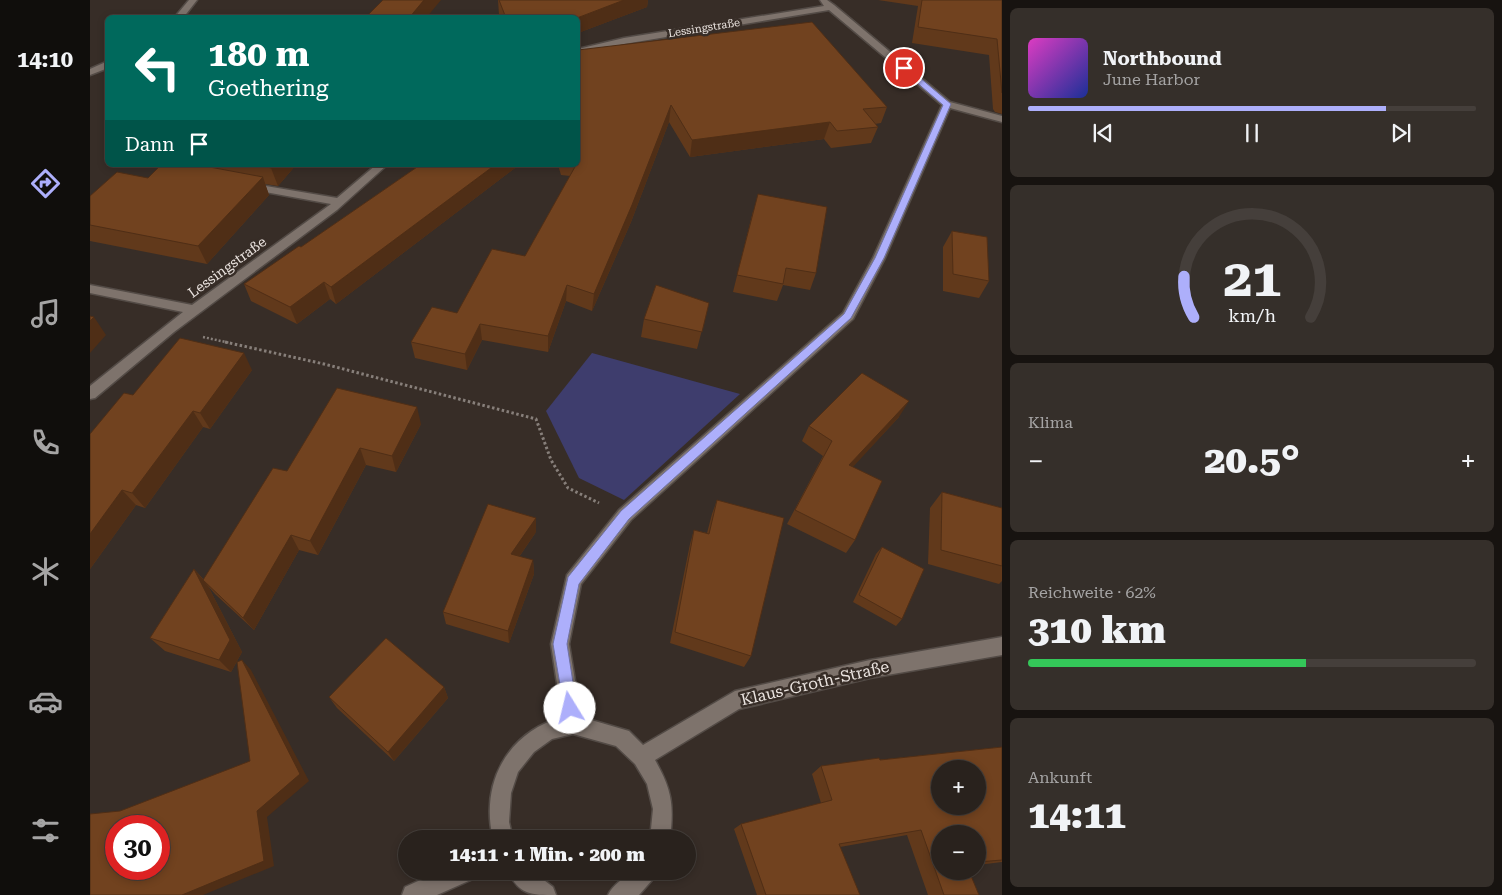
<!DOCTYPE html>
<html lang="de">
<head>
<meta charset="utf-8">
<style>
	body { margin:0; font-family:"Roboto Serif",serif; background:#352f2a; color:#f1f3f6; height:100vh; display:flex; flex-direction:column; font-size:19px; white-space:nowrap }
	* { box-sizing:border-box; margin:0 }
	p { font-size:16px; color:#a5a4a4 }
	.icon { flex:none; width:28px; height:28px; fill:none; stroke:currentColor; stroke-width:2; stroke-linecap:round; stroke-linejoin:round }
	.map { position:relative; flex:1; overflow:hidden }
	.sheet { display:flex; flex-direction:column; gap:8px; padding:8px; background:#171310; width:500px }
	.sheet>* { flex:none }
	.hud { position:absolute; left:15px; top:15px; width:475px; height:152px; border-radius:8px; box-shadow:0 2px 8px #0003,0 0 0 1px #453f3b; background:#00695c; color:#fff; overflow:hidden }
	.buttons { position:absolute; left:841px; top:760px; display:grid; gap:10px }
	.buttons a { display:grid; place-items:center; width:55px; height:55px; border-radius:50%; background:#29221d; box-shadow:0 2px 8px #0003,0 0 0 1px #453f3b; font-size:25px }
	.speed { position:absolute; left:15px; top:815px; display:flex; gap:10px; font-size:25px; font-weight:700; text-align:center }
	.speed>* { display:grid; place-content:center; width:65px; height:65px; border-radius:50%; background:#29221d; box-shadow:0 2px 8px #0003,0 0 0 1px #453f3b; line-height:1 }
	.speed .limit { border:8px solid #d22; background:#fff; color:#111 }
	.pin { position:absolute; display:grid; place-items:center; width:42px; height:42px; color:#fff; margin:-21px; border:2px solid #fff; border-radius:50%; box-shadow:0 1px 5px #0007 }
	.me { position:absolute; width:55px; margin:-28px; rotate:351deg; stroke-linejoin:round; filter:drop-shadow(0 0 4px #0008) }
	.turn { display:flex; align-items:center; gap:18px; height:105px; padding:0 20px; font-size:22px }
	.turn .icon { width:65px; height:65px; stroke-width:2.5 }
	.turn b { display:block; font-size:35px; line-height:42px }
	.then { display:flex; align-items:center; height:48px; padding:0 20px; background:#0003; gap:10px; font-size:19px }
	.big { font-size:38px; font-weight:800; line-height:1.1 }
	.sheet .tile { flex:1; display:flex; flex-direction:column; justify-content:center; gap:8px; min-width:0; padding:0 18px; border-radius:8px; background:#352f2a }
	.sheet .dial { align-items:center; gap:0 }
	.dial svg { height:130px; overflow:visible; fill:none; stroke:#453f3b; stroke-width:7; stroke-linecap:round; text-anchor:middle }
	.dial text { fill:#f1f3f6; stroke:none }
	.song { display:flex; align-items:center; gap:15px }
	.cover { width:60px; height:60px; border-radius:8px; background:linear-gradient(135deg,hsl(310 70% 55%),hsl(230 70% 35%)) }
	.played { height:5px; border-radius:2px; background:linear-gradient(90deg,#adaffb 80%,#453f3b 80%) }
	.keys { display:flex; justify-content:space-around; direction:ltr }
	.heat { display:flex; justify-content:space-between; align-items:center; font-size:28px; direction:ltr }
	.charge { height:8px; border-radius:4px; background:linear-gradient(90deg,#34c759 62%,#453f3b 0) }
	.trip { position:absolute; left:308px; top:830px; width:298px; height:50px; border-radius:25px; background:#29221d; box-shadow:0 2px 8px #0003,0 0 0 1px #453f3b; font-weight:800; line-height:50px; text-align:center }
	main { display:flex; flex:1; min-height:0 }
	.dock { display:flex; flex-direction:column; width:90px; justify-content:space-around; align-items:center; background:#100e0c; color:#a5a4a4 }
	.dock .icon { width:35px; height:35px }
	.dock .current { color:#adaffb }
	.dock b { font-size:22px; color:#f1f3f6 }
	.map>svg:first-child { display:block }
	.green { fill:#3e3d6d }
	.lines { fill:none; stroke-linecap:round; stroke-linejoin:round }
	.minor-casing { stroke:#534b46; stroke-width:3 }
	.path-far1 { stroke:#877f7a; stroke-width:2.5; stroke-dasharray:2 2; stroke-linecap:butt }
	.path { stroke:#877f7a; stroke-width:3; stroke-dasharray:2.5 2.5; stroke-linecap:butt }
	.minor { fill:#7e736c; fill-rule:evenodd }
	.wall { fill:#61391b }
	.shaded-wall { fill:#4f2e16 }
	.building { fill:#71421f; stroke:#4f2e16; fill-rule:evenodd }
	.route { fill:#adaffb; stroke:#7072a3 }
	.labels { text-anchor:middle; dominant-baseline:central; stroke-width:5; stroke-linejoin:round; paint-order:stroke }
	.far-street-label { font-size:11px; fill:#eae3df; stroke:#372d27 }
	.street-label { font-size:14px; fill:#eae3df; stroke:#372d27 }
	.near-street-label { font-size:16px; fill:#eae3df; stroke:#372d27 }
</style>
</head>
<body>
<main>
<nav class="dock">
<b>14:10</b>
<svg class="icon current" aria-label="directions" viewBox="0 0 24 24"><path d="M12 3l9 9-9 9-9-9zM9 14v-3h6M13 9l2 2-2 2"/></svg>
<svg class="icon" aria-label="music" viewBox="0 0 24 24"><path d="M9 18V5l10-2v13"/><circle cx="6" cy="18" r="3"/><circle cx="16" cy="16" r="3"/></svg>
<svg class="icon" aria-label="phone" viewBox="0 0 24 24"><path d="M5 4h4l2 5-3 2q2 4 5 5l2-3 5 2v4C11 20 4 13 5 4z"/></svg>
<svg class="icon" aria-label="climate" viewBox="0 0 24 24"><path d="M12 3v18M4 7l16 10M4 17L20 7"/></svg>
<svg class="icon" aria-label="car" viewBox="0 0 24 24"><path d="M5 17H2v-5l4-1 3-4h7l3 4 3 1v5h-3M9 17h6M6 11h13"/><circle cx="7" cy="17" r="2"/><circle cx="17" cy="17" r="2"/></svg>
<svg class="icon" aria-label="filters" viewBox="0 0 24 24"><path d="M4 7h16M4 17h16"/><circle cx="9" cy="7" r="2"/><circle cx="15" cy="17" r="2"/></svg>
</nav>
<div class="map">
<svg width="912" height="895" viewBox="0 0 912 895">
	<rect width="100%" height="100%" fill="#372d27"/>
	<!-- green -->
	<polygon class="green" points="502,353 650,394 534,500 489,478 456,411"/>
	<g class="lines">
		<!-- minor casing -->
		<g class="minor-casing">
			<g id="minor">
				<polygon points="99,0 107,0 93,18 84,18"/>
				<path d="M730,0H737L744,5L860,102L912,116V122L860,108L795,258L763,319L541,520L491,584L479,644L491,717L539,731L553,745L645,691L780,660L912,637V655L780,678L649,709L565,760C582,790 584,805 580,839H560L563,809L557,784L545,764L526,746L483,734L462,739L444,752L428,772L421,793L419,822L423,839H403C390,783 417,733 472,717L461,644L477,575L529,510L753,313L783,258L852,105L739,10L534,44L488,55V49L534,38L734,6Z"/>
				<polygon points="18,61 18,68 0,75 0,69"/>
				<polygon points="286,165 297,165 247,210 84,332 5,398 0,399 0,386 93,312 0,293 0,285 102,305 241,204 158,189 152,186 154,184 158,183 247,198"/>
				<polygon points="350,871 386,871 383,879 347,895 312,895 315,887"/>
				<path d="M418,871H442L463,887L466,895C441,895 429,895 418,871Z"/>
				<path d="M541,871H566L563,879L549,895H518C523,884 533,880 541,871Z"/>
			</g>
		</g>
		<!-- path-far1 -->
		<polyline class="path-far1" points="113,337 140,343"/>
		<!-- path -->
		<polyline class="path" points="135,342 234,364 446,419 461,460 478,488 509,503"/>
		<!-- minor -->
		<use href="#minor" class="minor"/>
	</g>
	<!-- wall -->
	<g class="wall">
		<polygon points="408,0 558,0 557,7 488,33 488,18 410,18 409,15"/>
		<polygon points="788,0 912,0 912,114 905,112 903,109 899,55 822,43 828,6"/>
		<polygon points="488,50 797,107 791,123 785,124 788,127 781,143 741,148 734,139 600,157 579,122 541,222 502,311 476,301 458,352 392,340 377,370 325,358 321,342 367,313 435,256 480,176 471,175 468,165 488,165"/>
		<polygon points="71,165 206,165 188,186 175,184 179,195 117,264 0,241 0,196 58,178"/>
		<polygon points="330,165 429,165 246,304 240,299 207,324 161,301 154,284 211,247"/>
		<polygon points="663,211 726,273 720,290 693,285 687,301 643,292"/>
		<polygon points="862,231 899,281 889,298 853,291 853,247"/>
		<polygon points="619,303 607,349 551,337 554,319"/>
		<polygon points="162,370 120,429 113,427 55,508 46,505 0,569 0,434 43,395"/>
		<polygon points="809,417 762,467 765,540 756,553 697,524 733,456 712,441 719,426"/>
		<polygon points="331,424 306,472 276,465 228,555 209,550 164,630 125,594 118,586 152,652 141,672 75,651 60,638 104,569 114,580 197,471"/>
		<polygon points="852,492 912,508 912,581 909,584 838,564 840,508"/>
		<polygon points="627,500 661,656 654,667 580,643 600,544 604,530 617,533 622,514"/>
		<polygon points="446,532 429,557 443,560 444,574 419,643 356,624 353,612"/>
		<polygon points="792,547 812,619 806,626 763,602 786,554"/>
		<polygon points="354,687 358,698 304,761 247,708 239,697"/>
		<polygon points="912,747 912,862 888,865 888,834 850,834 889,895 838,895 817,835 750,847 770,895 667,895 644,829 651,824 731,803 722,774 731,766"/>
	</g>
	<!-- shaded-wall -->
	<g class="shaded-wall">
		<polygon points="334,0 351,0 336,18 319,18"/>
		<polygon points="534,0 558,0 557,7 488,33 488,18"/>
		<polygon points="581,105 579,122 541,222 502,311 504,294"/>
		<polygon points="740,122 734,139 600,157 602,140"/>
		<polygon points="184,165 206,165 188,186 181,168"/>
		<polygon points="405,165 429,165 246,304 241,287"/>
		<polygon points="173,177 179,195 117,264 108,246"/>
		<polygon points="234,282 240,299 207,324 200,307"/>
		<polygon points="477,285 476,301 458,352 458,336"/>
		<polygon points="4,317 16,335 0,353 0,321"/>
		<polygon points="390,324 392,340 377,370 375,354"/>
		<polygon points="154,353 162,370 120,429 110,413"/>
		<polygon points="819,401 809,417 750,481 759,465"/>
		<polygon points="327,407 331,424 306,472 302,456"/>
		<polygon points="103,411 113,427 55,508 42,493"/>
		<polygon points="270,448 276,465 228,555 220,541"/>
		<polygon points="32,490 46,505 0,569 0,534"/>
		<polygon points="446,518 446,532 422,567 421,554"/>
		<polygon points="201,535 209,550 164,630 153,618"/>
		<polygon points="443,560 444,574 419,643 418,631"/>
		<polygon points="104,569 116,583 113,580 118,586 152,652 141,672 129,660"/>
		<polygon points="152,660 161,670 219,781 177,817 184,866 113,895 92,895 167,811"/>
		<polygon points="354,687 358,698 304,761 298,752"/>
	</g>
	<!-- building -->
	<g class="building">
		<polygon points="293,0 334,0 319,18 269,18 272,15 277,16"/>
		<polygon points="409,0 534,0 487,18 416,18"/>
		<polygon points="832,0 912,0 912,93 907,39 828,27"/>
		<polygon points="722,22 797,107 773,109 788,127 747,131 740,122 602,140 581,105 542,205 504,294 477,285 458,336 390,324 375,354 321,342 342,307 367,313 402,249 435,256 486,165 488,165 489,161 488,161 488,50"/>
		<polygon points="71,165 109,165 173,177 108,246 0,225 0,196 27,172 58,178"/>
		<polygon points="167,165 184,165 181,168"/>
		<polygon points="330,165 405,165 241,287 234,282 200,307 154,284 209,246 211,247"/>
		<polygon points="668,194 737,207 726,273 696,268 693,284 647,275"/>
		<polygon points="862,231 897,237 899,281 863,274"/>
		<polygon points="566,285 619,303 612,332 554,319"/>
		<polygon points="0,316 4,317 0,321"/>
		<polygon points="90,338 154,353 110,413 103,411 42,493 32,490 0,534 0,434 34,393 43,395"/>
		<polygon points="772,373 819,401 759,465 792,481 765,540 705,510 742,441 719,426"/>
		<polygon points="247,388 327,407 302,456 270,448 220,541 201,535 153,618 113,580 183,468 197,471"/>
		<polygon points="852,492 912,508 912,566 851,550"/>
		<polygon points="627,500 694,518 661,656 585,632 604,530 619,534"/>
		<polygon points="398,504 446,518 421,554 443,560 418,631 353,612"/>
		<polygon points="792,547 834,569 812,619 769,595"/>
		<polygon points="104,569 140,640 129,660 60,638"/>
		<polygon points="296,638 354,687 298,752 239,697"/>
		<path d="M152,660L210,774L167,811L174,861L92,895H0V814L30,811L160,761L147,662ZM26,826H69V869H26Z"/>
		<path d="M912,747V860L888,862V834H850V871H879L889,895H854L831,830L749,844L770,895H676L651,824L742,800L731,766L789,758L790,760ZM850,769H888V806H850Z"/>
	</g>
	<!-- route -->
	<polygon class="route" points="811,66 816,66 861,104 794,258 761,318 539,519 489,584 477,644 487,708 485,714 480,716 475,714 463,644 478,577 531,511 754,314 785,258 853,105 811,69"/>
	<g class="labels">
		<!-- far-street labels -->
		<g class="far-street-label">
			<text transform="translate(614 28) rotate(-9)">Lessingstraße</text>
		</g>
		<!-- street labels -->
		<g class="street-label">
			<text transform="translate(137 267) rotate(-36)">Lessingstraße</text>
		</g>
		<!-- near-street labels -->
		<g class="near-street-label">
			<text transform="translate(725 683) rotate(-13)">Klaus-Groth-Straße</text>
		</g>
	</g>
</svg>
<div class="buttons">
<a>+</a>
<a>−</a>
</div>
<div class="speed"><div class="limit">30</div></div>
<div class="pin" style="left:814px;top:68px;background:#d93025"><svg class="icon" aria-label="arrive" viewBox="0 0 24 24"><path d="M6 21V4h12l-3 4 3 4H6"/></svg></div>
<svg class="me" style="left:480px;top:708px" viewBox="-20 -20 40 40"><circle r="19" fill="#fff"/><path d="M0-13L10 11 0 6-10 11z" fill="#adaffb"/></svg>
<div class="trip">14:11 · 1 Min. · 200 m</div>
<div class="hud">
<div class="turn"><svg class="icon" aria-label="left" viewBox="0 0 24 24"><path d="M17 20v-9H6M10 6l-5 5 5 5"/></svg><div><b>180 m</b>Goethering</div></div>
<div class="then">Dann<svg class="icon" aria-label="arrive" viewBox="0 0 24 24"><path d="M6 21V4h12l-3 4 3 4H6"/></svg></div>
</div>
</div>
<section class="sheet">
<div class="tile">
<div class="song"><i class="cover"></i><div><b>Northbound</b><p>June Harbor</p></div></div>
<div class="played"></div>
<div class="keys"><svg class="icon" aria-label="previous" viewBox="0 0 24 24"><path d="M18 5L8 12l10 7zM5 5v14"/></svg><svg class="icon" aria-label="pause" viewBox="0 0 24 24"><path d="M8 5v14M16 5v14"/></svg><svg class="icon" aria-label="next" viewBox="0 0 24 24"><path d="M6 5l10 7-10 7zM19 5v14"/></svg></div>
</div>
<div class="tile dial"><svg viewBox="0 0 100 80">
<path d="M14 69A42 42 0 1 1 86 69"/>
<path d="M14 69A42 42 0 0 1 8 44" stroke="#adaffb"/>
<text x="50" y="56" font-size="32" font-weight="700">21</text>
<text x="50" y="72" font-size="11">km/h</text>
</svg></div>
<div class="tile"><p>Klima</p>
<div class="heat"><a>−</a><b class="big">20.5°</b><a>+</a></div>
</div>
<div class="tile"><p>Reichweite · 62%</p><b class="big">310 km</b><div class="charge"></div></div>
<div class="tile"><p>Ankunft</p><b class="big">14:11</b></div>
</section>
</main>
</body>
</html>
